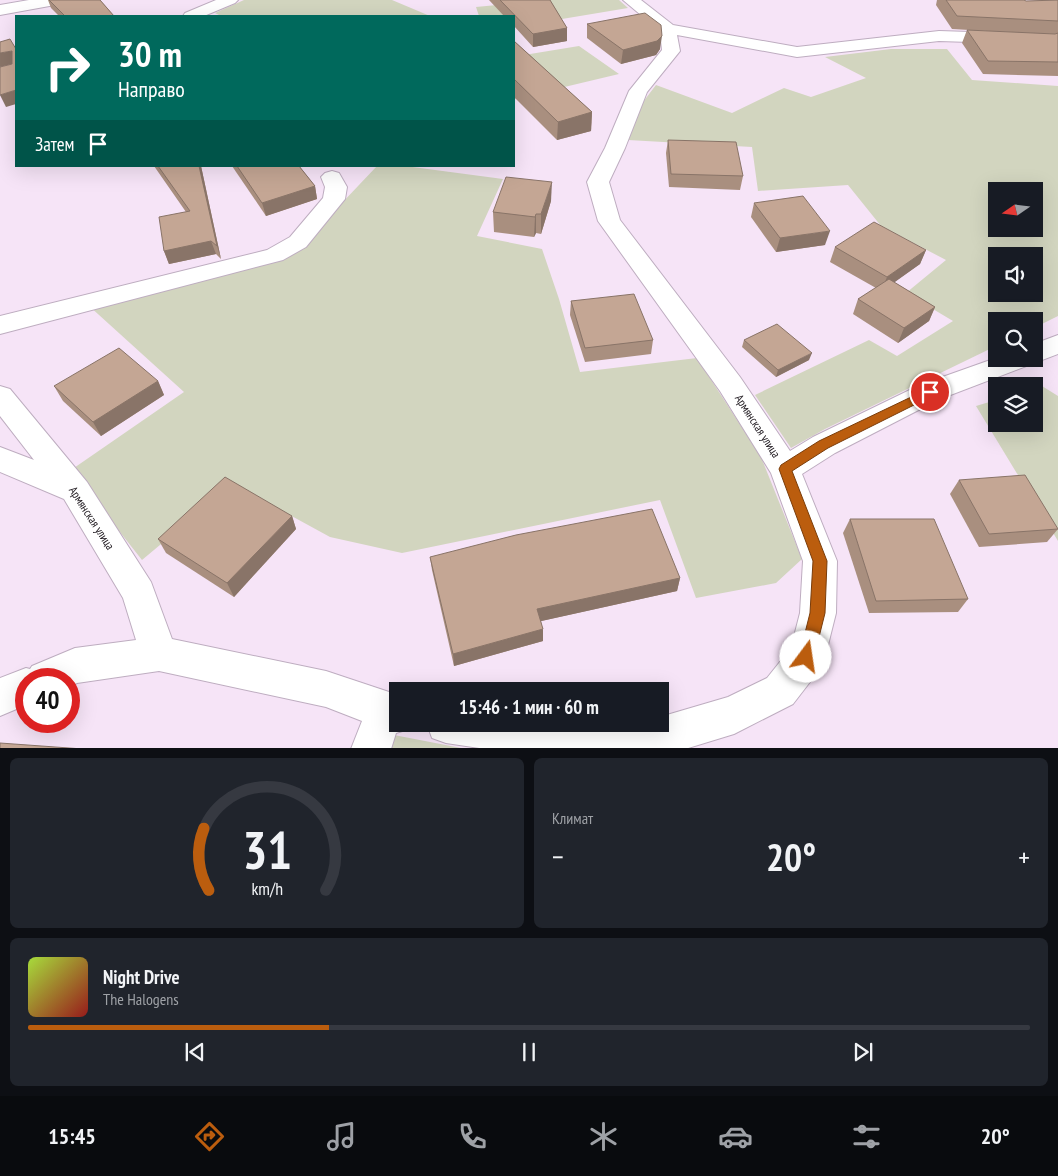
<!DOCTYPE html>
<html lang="ru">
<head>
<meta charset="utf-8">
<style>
	body { margin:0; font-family:"PT Sans Narrow",sans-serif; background:#20242c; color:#f1f3f6; height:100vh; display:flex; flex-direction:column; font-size:19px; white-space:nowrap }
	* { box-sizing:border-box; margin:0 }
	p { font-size:16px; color:#9ea1a6 }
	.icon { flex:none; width:28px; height:28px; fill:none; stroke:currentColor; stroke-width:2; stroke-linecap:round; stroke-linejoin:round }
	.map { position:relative; height:748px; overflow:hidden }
	.drawer { display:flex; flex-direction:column; gap:10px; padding:10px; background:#0d0f14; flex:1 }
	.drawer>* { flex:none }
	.top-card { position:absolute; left:15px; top:15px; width:500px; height:152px; border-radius:0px; box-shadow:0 5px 20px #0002; background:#00695c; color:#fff; overflow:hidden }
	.needle { width:32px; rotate:256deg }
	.fabs { position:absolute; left:988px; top:182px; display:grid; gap:10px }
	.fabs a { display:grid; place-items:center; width:55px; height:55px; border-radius:0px; background:#171b24; box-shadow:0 5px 20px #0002; font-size:25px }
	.speed { position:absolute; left:15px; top:668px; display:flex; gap:10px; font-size:25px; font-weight:700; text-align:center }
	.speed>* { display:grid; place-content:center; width:65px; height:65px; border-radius:50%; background:#171b24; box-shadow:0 5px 20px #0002; line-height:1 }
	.speed .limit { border:8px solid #d22; background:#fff; color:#111 }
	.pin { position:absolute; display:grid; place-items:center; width:42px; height:42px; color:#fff; margin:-21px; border:2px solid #fff; border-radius:50%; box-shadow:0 1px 5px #0007 }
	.me { position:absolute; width:55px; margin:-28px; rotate:14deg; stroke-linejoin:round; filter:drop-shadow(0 0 4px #0008) }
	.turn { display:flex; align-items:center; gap:18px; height:105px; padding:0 20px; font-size:22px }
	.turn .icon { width:65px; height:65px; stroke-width:2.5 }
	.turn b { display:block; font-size:35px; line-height:42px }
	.then { display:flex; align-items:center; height:48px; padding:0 20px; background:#0003; gap:10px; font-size:19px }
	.big { font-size:38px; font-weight:700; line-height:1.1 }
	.drawer .card { flex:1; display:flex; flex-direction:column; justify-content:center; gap:8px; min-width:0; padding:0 18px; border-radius:8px; background:#20242c }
	.drawer .dial { align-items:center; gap:0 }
	.dial svg { height:130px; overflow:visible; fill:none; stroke:#363941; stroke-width:7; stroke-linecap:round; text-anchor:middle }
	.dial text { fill:#f1f3f6; stroke:none }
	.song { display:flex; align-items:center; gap:15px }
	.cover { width:60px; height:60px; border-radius:8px; background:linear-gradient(135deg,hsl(80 70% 55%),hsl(0 70% 35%)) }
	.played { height:5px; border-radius:2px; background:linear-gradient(90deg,#bb5d0e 30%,#363941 30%) }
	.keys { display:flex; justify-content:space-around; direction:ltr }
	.heat { display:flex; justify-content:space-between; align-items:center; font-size:28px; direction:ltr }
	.drawer .tiles { flex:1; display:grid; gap:10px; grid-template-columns:1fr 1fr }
	.card:last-child { grid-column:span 2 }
	.trip { position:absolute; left:389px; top:682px; width:280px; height:50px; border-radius:0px; background:#171b24; box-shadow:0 5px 20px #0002; font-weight:700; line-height:50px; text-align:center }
	.tab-bar { display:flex; height:80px; justify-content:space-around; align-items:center; background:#090b0e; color:#9ea1a6 }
	.tab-bar .icon { width:35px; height:35px }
	.tab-bar .active { color:#bb5d0e }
	.tab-bar b { font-size:22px; color:#f1f3f6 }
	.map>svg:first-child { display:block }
	.green { fill:#d2d5bf; fill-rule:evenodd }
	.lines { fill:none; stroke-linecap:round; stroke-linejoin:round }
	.minor-casing { stroke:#beadc0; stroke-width:2 }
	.minor { fill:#fff; fill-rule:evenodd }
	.wall { fill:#a98f7f }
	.shaded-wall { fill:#897468 }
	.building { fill:#c4a694; stroke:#897468 }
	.route { fill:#bb5d0e; stroke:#7a3c09 }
	.labels { text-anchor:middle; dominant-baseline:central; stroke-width:4.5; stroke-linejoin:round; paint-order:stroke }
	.street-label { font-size:12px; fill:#1c161c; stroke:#fff }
</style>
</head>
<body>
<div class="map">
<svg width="1058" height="749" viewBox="0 0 1058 749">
	<rect width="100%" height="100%" fill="#f6e4f7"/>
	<!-- green -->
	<g class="green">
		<polygon points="244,0 392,0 430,16 221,16 215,13"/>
		<polygon points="552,0 619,0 628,8 514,27 514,16 479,16 476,7"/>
		<polygon points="514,43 524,55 579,46 619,74 514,99"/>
		<path d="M891,49H947L972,80L1058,86V316L1034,328V321H996V346L825,429L791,448L755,395L869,340L897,356L953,321L906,293L946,260L881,226L848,185L758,191L752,147L628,140L643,102L656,85L732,113L784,88L811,97L866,78L825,57ZM996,191H1034V229H996ZM996,256H1034V294H996Z"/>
		<polygon points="377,166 405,166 503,179 477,236 542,249 559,299 580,372 697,358 761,457 802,559 776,583 696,598 660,500 402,553 330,537 233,484 142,560 71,470 184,392 88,305 303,244"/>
		<polygon points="1042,386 1058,396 1058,541 976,406 996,400 996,424 1034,424 1034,389"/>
		<polygon points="394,735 461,748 390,749"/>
	</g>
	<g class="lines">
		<!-- minor casing -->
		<g class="minor-casing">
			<g id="minor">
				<polygon points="29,0 63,0 60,3 55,5 0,15 0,5"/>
				<polygon points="216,0 238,0 235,3 204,16 183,16 185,13"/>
				<polygon points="623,0 641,0 673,25 797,47 939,31 1001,33 1007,34 1009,38 1007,42 1001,43 939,41 797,57 677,35 680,51 647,92 625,148 609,182 620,220 740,377 790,451 813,437 920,385 996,358 1034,359 1034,344 1058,335 1058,354 940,399 835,453 802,474 837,561 836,613 825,657 820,669 793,704 734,734 685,749 486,749 446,743 432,738 427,724 660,724 660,717 728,697 767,678 791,648 800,613 803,561 771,473 720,391 598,221 587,182 605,148 629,91 662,50 660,31"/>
				<polygon points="332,171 339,173 347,187 345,199 306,247 283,260 0,334 0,316 267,250 290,237 323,198 325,187 321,177 325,173"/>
				<polygon points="0,386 10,389 87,482 151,582 172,639 326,671 398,695 398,724 413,724 412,728 396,733 391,749 351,749 362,721 326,707 159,671 77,683 69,687 69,679 26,679 26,705 0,716 0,678 26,668 30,669 32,666 75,648 136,640 123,598 64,499 0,472 0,447 34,460 0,416"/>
			</g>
		</g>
		<!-- minor -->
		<use href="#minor" class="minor"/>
	</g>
	<!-- wall -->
	<g class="wall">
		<polygon points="48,0 100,0 114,16 59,16 51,8"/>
		<polygon points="489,0 550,0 567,28 567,41 533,47 514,26 514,16 504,16"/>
		<polygon points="937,0 1024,0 1026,1 1058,0 1058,76 983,74 962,43 967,30 1004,32 952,29 936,5"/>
		<polygon points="587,24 660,49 656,55 621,64 587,38"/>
		<polygon points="514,41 592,112 591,131 557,140 514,97"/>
		<polygon points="668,140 743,176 740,190 669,187 666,153"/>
		<polygon points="154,166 201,166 221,259 216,254 169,264 164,251 186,212"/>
		<polygon points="232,166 299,166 315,186 317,199 266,216"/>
		<polygon points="551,201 541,234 536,233 534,237 494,232 493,212"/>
		<polygon points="754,203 825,245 776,252 751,217"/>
		<polygon points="835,247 926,250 920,264 894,282 935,307 929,321 898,343 853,314 858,299 876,288 830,262"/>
		<polygon points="571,301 653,340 651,354 585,362 570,315"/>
		<polygon points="744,340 809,360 776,377 742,347"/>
		<polygon points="158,381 164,395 101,436 63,401 54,386"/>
		<polygon points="959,480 1058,529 1047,542 979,547 950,494"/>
		<polygon points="292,516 296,529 234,597 166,553 158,539"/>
		<polygon points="850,519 968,599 958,612 869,613 843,533"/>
		<polygon points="430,557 680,578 677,591 541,621 543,641 454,666 432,570"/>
	</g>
	<!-- shaded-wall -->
	<g class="shaded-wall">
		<polygon points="567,28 567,41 533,47 533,34"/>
		<polygon points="662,36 660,49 656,55 621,64 623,50"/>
		<polygon points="12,51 16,63 0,67 0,53"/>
		<polygon points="16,90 16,104 6,107 0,95"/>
		<polygon points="592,112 591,131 557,140 558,122"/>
		<polygon points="199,166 201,166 221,259 217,246"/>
		<polygon points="552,182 551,201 541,234 541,214"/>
		<polygon points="315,186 317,199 266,216 262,203"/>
		<polygon points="536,214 536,233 534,237 535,217"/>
		<polygon points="830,231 825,245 776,252 780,238"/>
		<polygon points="211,241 216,254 169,264 164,251"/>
		<polygon points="926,250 920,264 881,292 887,277"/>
		<polygon points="935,307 929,321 898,343 904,328"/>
		<polygon points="812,353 809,360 776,377 778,370"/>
		<polygon points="158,381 164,395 101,436 93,422"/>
		<polygon points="292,516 296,529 234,597 227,583"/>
		<polygon points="680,578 677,591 537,622 537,609"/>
		<polygon points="543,629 543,641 454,666 453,654"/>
	</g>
	<!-- building -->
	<g class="building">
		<polygon points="49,0 100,0 114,16 65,16"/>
		<polygon points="500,0 550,0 567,28 533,34"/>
		<polygon points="946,0 1024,0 1026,1 1058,0 1058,21 957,16"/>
		<polygon points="645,13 661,25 662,36 657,41 623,50 587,24"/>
		<polygon points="967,30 1055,34 1058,33 1058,62 988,61"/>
		<polygon points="10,39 16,49 16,90 0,95 0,67 12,64 12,51 0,53 0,42"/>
		<polygon points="514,41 592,112 558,122 514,79"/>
		<polygon points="668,140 736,142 743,176 671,174"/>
		<polygon points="158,166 199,166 217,246 211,241 164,251 159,217 190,211"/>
		<polygon points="237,166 299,166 315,186 262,203"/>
		<polygon points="506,177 552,182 541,214 536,214 535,217 493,212"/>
		<polygon points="803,196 830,231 780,238 754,203"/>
		<polygon points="874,222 926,250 887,277 835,247"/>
		<polygon points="889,279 935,307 904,328 858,299"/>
		<polygon points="634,294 653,340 585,348 571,301"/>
		<polygon points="777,324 812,353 778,370 744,340"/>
		<polygon points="119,348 158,381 93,422 54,386"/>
		<polygon points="1025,475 1058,529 989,534 959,480"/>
		<polygon points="225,477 292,516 227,583 158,539"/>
		<polygon points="652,509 680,578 537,609 543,629 453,654 430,557 516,535"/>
		<polygon points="850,519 934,519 968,599 876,601"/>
		<polygon points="0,743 83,749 0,749"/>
	</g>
	<!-- route -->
	<polygon class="route" points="930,388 935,392 934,395 828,448 792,471 827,561 825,613 814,657 812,662 806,664 801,662 799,657 810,613 813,561 779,469 781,465 819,441"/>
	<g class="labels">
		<!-- street labels -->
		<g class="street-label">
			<text transform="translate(758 426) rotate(57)">Армянская улица</text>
			<text transform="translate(92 518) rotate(57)">Армянская улица</text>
		</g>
	</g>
</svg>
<div class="fabs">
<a><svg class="needle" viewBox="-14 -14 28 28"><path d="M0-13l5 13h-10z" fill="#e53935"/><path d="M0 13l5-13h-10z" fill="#9ea1a6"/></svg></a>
<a><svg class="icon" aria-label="sound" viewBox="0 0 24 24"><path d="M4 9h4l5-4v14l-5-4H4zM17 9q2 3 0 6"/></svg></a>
<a><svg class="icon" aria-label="search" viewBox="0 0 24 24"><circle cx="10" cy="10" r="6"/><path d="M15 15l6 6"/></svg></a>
<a><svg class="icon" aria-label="layers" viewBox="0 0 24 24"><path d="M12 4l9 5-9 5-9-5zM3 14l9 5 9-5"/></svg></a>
</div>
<div class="speed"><div class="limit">40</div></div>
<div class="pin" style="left:930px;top:392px;background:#d93025"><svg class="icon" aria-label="arrive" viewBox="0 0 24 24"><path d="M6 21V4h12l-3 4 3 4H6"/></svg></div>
<svg class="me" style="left:806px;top:657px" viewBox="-20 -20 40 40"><circle r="19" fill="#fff"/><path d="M0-13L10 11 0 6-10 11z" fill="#bb5d0e"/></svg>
<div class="trip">15:46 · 1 мин · 60 m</div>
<div class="top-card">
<div class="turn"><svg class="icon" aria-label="right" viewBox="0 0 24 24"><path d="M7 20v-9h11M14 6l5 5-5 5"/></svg><div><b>30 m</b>Направо</div></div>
<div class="then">Затем<svg class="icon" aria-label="arrive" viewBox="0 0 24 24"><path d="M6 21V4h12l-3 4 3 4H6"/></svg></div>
</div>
</div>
<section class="drawer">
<div class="tiles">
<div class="card dial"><svg viewBox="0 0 100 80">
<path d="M14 69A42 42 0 1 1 86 69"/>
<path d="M14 69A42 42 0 0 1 11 31" stroke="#bb5d0e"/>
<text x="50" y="56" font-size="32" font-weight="700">31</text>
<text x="50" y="72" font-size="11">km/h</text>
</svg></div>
<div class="card"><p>Климат</p>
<div class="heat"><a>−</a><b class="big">20°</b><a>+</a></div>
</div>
<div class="card">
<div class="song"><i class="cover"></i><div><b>Night Drive</b><p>The Halogens</p></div></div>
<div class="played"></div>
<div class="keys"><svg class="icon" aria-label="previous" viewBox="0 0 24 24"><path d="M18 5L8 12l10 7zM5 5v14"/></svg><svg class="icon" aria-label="pause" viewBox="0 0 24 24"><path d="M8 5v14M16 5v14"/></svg><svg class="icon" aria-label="next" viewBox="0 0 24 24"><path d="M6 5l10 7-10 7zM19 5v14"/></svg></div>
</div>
</div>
</section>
<nav class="tab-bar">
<b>15:45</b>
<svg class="icon active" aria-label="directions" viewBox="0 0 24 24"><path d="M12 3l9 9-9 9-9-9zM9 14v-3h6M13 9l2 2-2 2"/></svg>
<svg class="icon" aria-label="music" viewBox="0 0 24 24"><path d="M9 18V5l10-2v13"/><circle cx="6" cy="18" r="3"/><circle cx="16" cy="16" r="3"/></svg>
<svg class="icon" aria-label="phone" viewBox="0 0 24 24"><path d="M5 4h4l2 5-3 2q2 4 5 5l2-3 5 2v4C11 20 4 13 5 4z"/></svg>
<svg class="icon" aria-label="climate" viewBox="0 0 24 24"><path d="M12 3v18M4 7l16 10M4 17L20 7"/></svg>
<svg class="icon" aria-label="car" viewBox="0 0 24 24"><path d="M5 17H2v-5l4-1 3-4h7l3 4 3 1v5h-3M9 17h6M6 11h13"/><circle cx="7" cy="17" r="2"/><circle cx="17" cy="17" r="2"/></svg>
<svg class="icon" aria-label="filters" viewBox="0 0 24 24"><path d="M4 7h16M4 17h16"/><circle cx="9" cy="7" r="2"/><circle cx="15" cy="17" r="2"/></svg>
<b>20°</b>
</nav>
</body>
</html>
